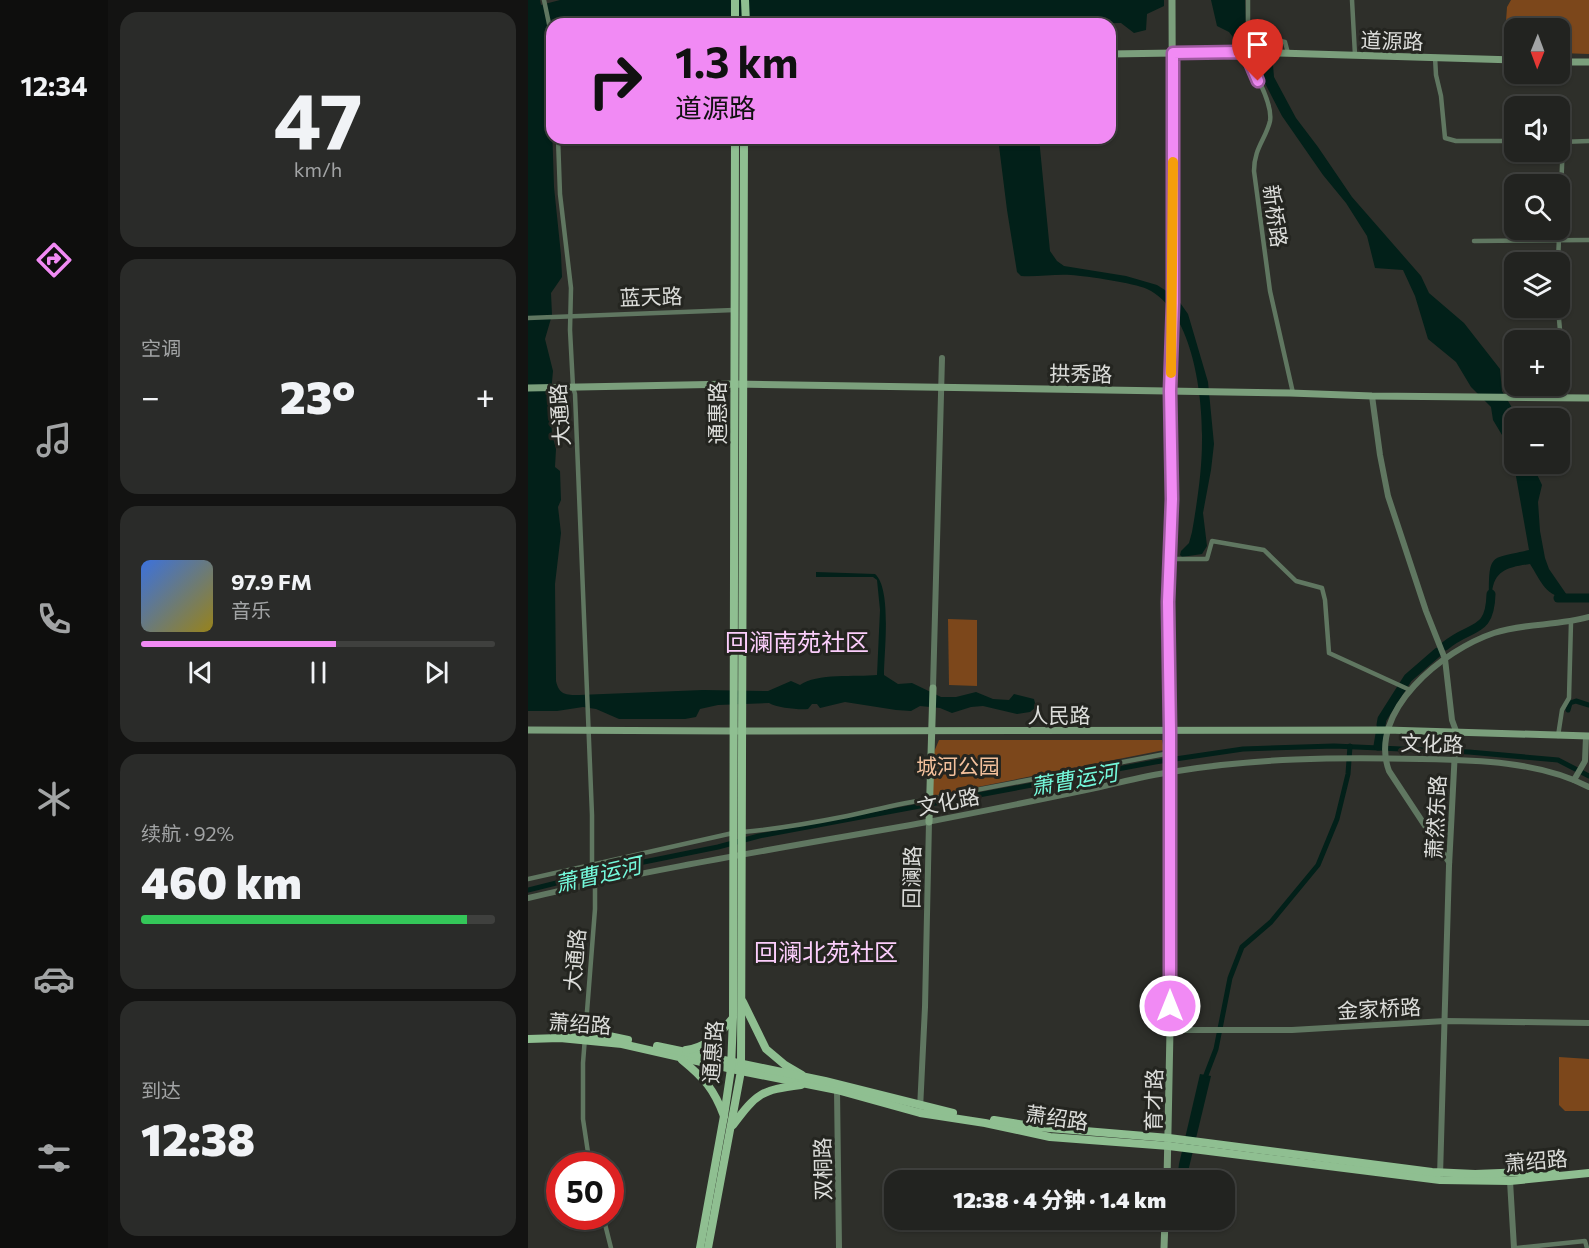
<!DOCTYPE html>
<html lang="zh">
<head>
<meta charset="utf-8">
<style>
	body { margin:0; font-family:Commissioner,"Noto Sans SC",sans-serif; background:#2a2b29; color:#f1f3f6; height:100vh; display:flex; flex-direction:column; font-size:22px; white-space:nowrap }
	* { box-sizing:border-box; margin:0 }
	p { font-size:20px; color:#a2a4a5 }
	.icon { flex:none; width:33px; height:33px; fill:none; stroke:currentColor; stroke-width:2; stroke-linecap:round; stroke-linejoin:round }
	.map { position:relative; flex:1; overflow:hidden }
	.details { display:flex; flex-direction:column; gap:12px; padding:12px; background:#131312; width:420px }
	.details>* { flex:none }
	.hud { position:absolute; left:18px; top:18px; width:570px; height:126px; border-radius:18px; box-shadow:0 2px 4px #0004,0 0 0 2px #3f403e; background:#f18af4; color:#111; overflow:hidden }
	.needle { width:39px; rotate:181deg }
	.buttons { position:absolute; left:976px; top:18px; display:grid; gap:12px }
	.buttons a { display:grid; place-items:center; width:66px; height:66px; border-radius:12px; background:#222320; box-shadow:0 2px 4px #0004,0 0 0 2px #3f403e; font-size:30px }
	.speed { position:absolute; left:18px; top:1152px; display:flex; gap:12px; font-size:30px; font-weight:700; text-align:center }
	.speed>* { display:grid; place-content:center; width:78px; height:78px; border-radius:50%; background:#222320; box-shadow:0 2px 4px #0004,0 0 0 2px #3f403e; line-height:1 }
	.speed .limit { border:9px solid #d22; background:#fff; color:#111 }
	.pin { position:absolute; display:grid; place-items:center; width:51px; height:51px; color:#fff; margin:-62px -26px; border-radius:50% 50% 50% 0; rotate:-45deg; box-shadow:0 0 6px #0007 }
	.pin .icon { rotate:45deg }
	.me { position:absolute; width:66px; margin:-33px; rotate:0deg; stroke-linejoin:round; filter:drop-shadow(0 0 4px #0008) }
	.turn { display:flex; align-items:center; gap:21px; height:126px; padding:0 30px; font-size:27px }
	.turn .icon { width:78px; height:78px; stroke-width:2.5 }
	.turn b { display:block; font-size:42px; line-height:51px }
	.big { font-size:45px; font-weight:800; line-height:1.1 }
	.details .widget { flex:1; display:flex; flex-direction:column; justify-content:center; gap:9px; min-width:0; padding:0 21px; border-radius:18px; background:#2a2b29 }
	.details .dial { align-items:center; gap:0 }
	.dial b { font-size:78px; line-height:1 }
	.song { display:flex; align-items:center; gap:18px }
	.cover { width:72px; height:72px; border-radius:9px; background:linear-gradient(135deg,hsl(220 70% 55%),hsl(50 70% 35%)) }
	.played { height:6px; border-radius:3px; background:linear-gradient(90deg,#f18af4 55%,#3f403e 55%) }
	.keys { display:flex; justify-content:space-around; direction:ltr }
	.heat { display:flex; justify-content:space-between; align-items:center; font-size:33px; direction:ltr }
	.charge { height:9px; border-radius:4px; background:linear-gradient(90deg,#34c759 92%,#3f403e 0) }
	.trip { position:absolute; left:356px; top:1170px; width:351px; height:60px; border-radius:18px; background:#222320; box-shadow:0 2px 4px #0004,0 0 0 2px #3f403e; font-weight:800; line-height:60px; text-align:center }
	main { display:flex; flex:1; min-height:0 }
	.tabs { display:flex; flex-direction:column; width:108px; justify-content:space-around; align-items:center; background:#0e0e0d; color:#a2a4a5 }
	.tabs .icon { width:42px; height:42px }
	.tabs .on { color:#f18af4 }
	.tabs b { font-size:27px; color:#f1f3f6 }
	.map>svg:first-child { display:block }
	.green { fill:#7c471b }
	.water { fill:#022019 }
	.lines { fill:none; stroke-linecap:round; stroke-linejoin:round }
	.canal { stroke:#022019; stroke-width:5 }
	.river { stroke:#022019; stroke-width:9 }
	.minor { stroke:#607761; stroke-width:4.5 }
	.tertiary { stroke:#607761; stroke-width:6 }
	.secondary { stroke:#7b9f7c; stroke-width:7 }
	.primary { stroke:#8fbf91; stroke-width:8 }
	.route-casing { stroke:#9d5a9f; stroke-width:15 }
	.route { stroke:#f18af4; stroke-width:10 }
	.slow { stroke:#f59e0b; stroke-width:10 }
	.labels { text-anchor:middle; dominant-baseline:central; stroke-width:6; stroke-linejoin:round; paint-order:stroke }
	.street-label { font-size:21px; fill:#dcddda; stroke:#242520 }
	.park-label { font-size:21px; fill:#f3c09c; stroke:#242520 }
	.water-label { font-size:22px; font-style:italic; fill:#74f9db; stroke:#242520 }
	.quarter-label { font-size:24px; fill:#fbcdfb; stroke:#242520 }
</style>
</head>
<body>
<main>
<nav class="tabs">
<b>12:34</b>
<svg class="icon on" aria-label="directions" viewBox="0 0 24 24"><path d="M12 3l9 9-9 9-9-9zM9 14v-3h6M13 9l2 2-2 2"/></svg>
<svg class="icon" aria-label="music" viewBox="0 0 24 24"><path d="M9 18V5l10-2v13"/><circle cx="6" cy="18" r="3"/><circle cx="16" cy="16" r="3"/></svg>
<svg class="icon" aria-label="phone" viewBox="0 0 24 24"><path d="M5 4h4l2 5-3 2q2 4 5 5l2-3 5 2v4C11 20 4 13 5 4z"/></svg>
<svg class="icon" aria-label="climate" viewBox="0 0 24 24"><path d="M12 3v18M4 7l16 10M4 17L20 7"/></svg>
<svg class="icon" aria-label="car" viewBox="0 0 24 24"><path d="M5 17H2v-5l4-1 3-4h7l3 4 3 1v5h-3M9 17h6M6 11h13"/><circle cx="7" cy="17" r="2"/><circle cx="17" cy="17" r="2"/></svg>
<svg class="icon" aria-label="filters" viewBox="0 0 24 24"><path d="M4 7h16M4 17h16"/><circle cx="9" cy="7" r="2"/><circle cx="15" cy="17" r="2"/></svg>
</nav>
<section class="details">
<div class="widget dial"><b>47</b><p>km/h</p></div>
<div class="widget"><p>空调</p>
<div class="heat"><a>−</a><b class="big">23°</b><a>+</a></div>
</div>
<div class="widget">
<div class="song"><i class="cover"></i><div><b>97.9 FM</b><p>音乐</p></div></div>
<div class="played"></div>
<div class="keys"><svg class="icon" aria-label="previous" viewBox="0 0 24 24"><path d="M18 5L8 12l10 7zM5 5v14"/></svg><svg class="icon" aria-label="pause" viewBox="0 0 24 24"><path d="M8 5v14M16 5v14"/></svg><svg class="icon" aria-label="next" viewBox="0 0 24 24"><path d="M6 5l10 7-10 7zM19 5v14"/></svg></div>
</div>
<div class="widget"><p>续航 · 92%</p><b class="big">460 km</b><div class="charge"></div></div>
<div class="widget"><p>到达</p><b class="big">12:38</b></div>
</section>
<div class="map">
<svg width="1061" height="1248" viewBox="0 0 1061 1248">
	<rect width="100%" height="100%" fill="#2e2f2a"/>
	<!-- green -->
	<g class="green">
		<polygon points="983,0 1061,0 1061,54 1032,53 1032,28 987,28 987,50 976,50 979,7"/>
		<polygon points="420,619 449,620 449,686 421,685"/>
		<polygon points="411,740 634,740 636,750 404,796 406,752"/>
		<polygon points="1031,1057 1061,1059 1061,1111 1037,1111 1031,1105"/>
	</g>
	<!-- water -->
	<g class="water">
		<path d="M0,0H12L13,5L32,0H636V6L619,14L618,30L606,33L593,23L535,24C526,16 511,18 500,18L494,24H438L431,20L426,24H385L359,19L229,21L198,24H24V29H18L21,46L17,58L18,120L24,125L26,187L33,255L34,277L23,293L24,315L17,339L25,371L22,403L24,434L28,449L27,467L32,471L33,500L30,507L33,533L27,584L28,681C31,695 38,695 51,695L175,690L240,691L263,681L272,685C288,673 329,677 349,675L352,610L349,580L345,577H288V572L347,574C364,589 356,652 356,675L370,684L384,683L413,697H428L448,692L465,699L481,700L486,694L506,699L508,707L502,712L489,714L455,706L443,707L424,713L412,708L392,706L383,711L368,710L317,702L292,708L289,704H284L280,709C272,710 249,708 241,703L190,705L172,709L168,717L157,719H91L68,709L55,707L29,711H0Z"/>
		<polygon points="683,0 717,0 718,28 728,45 708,41 701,32 689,26"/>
		<path d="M745,65L746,77L768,118L790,147L824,197L893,276L901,293L936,323L972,369L974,391L983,406L987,419V464H1004L1014,485L1010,502L1012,531L1017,558L1021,569L1041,598C1018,598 1013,581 1002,564C981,567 966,570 964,593L961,595C961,552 963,559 1001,550L986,465L974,435L965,420L963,407L943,387L928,362L900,339L887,296L875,270L847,268L839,236L818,203L795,175L754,116L728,66Z"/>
		<path d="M470,138H511L522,251L529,261L536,266L598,276L629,285L648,297L660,314L680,382L686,444L683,470L675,513L679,546L674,554L654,557L652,555L653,551L661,543L664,532C669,503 674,471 674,441C675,397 665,310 619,289C606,283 559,276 543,275C526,274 510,277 493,276L489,272L479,210Z"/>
		<polygon points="672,1074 683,1076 658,1180 649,1180 651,1164"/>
	</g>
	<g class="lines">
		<!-- canal -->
		<g class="canal">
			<polyline points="1040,710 1042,703 1048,701 1061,705"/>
			<polyline points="0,890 96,866 190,847 231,836 627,762 715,749 806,746 941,752 1030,760 1061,776"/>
			<polyline points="678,1075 688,1049 702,978 714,947 743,922 790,865 809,819 820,774 822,746"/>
		</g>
		<!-- river -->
		<g class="river">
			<polyline points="1030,598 1061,598"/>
			<path d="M917,646C943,624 962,635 963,594"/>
			<polyline points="853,725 854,719 880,678 910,652"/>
			<polyline points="850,746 852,734"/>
		</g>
		<!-- minor -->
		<g class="minor">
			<polyline points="16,0 24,38"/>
			<polyline points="720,0 720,26 726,35 757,42 760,53"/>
			<polyline points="824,0 827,55"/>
			<path d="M712,52C724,63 745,104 742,121C738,139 726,148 726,171L742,291L765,393"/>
			<polyline points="907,57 908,75 913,96 917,138 928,141 987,141"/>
			<polyline points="30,138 32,194 43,288 42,330 45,387 47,394 64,815 64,864 67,883 67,909 55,1063 55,1119 62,1166"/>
			<polyline points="1032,142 1061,141"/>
			<polyline points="946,241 1061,240"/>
			<polyline points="1030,262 1035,142"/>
			<polyline points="1030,308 1038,397"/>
			<polyline points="0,318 206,310"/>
			<polyline points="642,559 679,559 684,541 736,550 768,581 794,588 797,600 801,653 882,690"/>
			<polyline points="1030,736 1034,710 1041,698 1043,622"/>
			<path d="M214,832C249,829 284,823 319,816C347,810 373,803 401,799L642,753"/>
			<polyline points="0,879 205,833"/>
			<polyline points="75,1216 83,1248"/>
			<polyline points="989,1248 1057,1241 1059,1248"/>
		</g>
		<!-- tertiary -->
		<g class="tertiary">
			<polyline points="844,396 852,455 860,496 898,611 917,659 924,720 928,731 921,866 912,1176"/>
			<polyline points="405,688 414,358"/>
			<polyline points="1046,780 1057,761 1058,736"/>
			<path d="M921,862L861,771C839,711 915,650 966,633C995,623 1030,626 1061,617"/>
			<path d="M0,898C132,867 266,846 399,822C452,812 505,801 558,790C587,784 615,776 643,772C725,758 809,757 892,759C947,760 1011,761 1061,787"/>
			<polyline points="642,1030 764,1030 917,1021 1061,1023"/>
			<polyline points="309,1090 311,1248"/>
			<polyline points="392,1109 397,1007 401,822"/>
			<polyline points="982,1181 986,1248"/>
		</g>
		<!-- secondary -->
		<g class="secondary">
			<polyline points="582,54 712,52 987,60"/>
			<polyline points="1032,62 1061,62"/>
			<polyline points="0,388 206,384 762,393 844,396 1061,398"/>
			<polyline points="0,730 205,731 859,730 1061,736"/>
			<polyline points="401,822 405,688"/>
			<polyline points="639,1180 642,1030 642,730 640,602 644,499 642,391 645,288 644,0"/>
			<polyline points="636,1248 637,1220"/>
		</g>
		<!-- primary -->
		<g class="primary">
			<polyline points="207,0 207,24"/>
			<polyline points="217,0 218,24"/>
			<polyline points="215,1002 238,1049 257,1065 274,1075"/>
			<polyline points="40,1034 81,1036 100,1040"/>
			<polyline points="0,1039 32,1038 94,1044 213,1071 309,1090 392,1113 457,1123 522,1137 641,1146 912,1180 982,1181 1061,1173"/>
			<polyline points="129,1046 297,1081 425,1113"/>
			<path d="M158,1050C177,1048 193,1033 204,1019"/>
			<path d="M154,1060C176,1078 186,1089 196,1116"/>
			<polyline points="466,1120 509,1127 641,1138 904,1172 947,1174 1027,1171"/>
			<path d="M205,1125C229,1093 233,1090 273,1085"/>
			<polyline points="172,1248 196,1116 203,1069 205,1017 207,138"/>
			<polyline points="180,1248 213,1071 216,138"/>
		</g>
	</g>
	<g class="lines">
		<!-- route casing -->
		<g class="route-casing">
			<polyline id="route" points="642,1006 642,730 640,602 644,499 642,391 645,303 645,53 712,52 721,60 730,81"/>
		</g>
		<!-- route -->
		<use href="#route" class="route"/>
		<!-- slow -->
		<polyline class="slow" points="643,373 645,162"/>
	</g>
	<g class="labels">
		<!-- street labels -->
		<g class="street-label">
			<text transform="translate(864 40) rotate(2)">道源路</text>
			<text transform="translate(748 216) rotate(82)">新桥路</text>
			<text transform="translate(123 296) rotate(-2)">蓝天路</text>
			<text transform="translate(553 373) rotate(1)">拱秀路</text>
			<text transform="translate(188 413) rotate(-90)">通惠路</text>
			<text transform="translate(31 415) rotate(-94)">大通路</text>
			<text x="531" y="714">人民路</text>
			<text transform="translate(904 743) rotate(2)">文化路</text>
			<text transform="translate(420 801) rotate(-11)">文化路</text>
			<text transform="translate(907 817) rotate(-87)">萧然东路</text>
			<text transform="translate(383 877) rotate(-89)">回澜路</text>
			<text transform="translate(46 960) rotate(-85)">大通路</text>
			<text transform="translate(851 1008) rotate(-3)">金家桥路</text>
			<text transform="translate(52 1023) rotate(4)">萧绍路</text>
			<text transform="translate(184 1052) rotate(-86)">通惠路</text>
			<text transform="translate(625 1100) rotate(-89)">育才路</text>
			<text transform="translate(529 1117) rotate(8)">萧绍路</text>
			<text transform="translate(1008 1160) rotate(-5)">萧绍路</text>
			<text transform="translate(294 1169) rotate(-91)">双桐路</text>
		</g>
		<!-- park labels -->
		<g class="park-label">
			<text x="430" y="765">城河公园</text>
		</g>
		<!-- water labels -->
		<g class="water-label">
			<text transform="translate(546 779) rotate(-10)">萧曹运河</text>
			<text transform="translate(70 874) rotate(-13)">萧曹运河</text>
		</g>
		<!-- quarter labels -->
		<g class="quarter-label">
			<text x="269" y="641">回澜南苑社区</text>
			<text x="298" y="951">回澜北苑社区</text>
		</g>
	</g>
</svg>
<div class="buttons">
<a><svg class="needle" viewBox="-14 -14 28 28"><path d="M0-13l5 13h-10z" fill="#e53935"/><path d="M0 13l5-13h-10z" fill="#a2a4a5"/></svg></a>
<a><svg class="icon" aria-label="sound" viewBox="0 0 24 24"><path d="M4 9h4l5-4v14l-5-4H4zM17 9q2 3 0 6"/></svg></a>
<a><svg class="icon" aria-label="search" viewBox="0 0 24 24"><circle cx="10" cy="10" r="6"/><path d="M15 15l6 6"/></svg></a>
<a><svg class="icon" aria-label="layers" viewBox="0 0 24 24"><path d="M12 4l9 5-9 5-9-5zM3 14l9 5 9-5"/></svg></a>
<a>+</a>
<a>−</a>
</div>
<div class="speed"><div class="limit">50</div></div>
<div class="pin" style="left:730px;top:81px;background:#d93025"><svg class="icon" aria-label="arrive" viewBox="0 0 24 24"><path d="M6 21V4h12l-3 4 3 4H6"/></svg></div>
<svg class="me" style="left:642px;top:1006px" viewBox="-20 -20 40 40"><circle r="17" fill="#f18af4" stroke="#fff" stroke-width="3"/><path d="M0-11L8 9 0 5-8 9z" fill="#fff"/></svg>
<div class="trip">12:38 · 4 分钟 · 1.4 km</div>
<div class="hud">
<div class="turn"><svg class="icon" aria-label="right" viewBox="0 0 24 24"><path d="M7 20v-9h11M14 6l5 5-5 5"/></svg><div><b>1.3 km</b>道源路</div></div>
</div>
</div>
</main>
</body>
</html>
